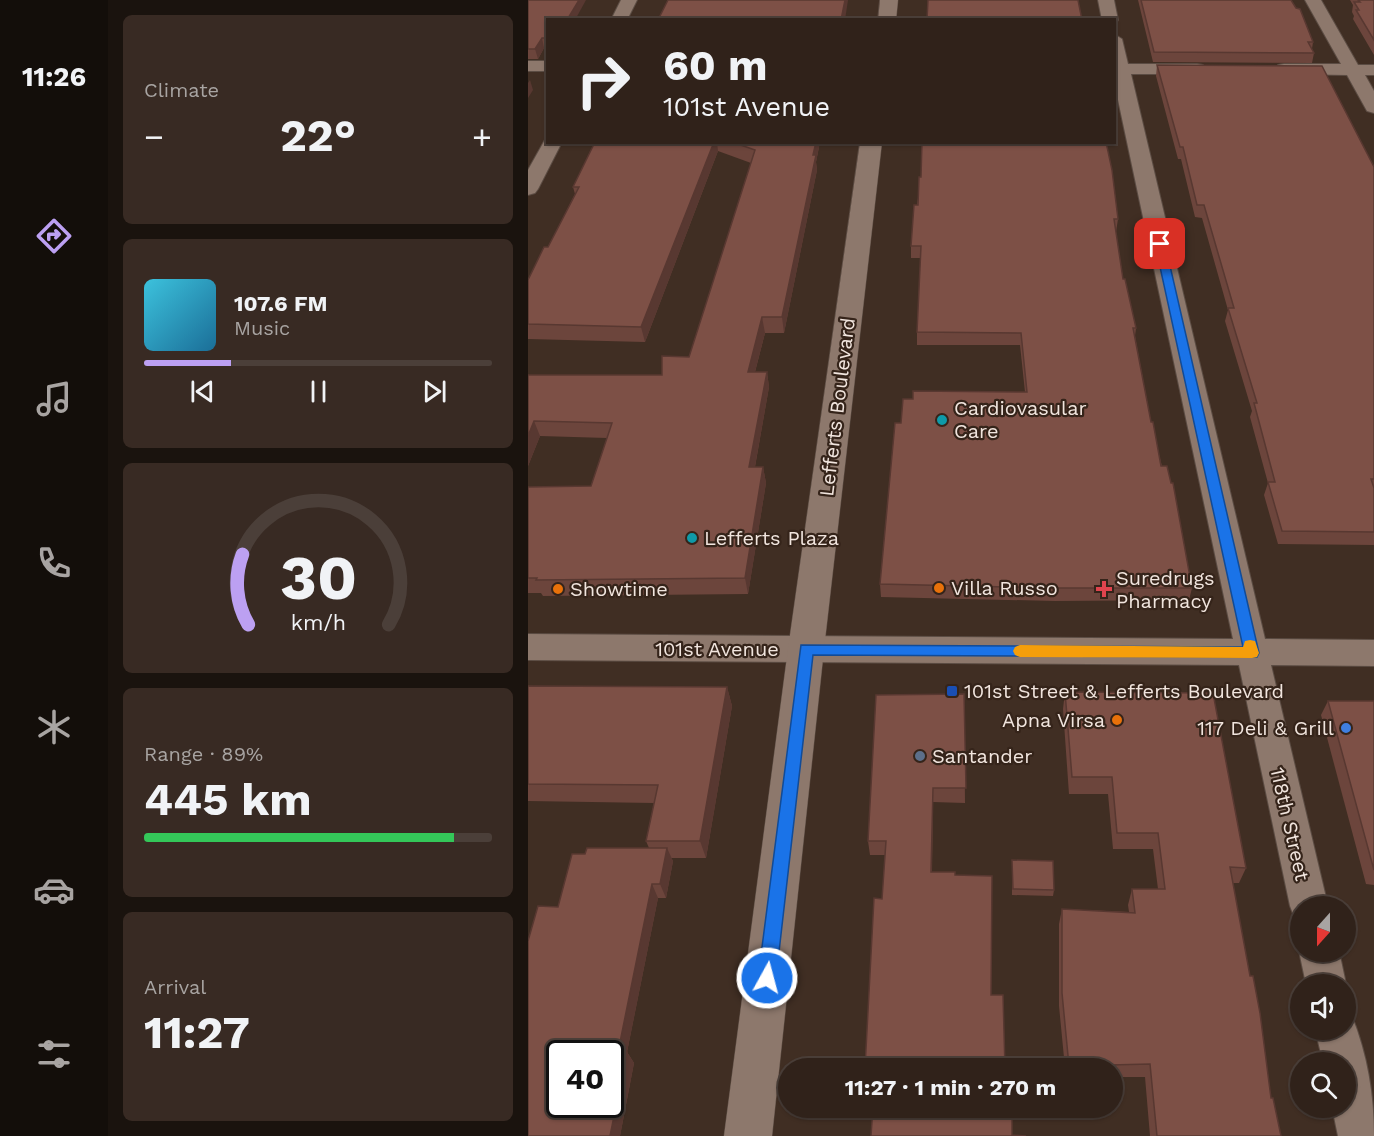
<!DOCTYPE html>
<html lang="en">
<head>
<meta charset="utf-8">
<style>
  :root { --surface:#30221a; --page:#382a23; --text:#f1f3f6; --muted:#a8a4a2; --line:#4b3f39; --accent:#bca0f2 }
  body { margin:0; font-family:"Work Sans",sans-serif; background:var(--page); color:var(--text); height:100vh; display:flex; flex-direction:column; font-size:22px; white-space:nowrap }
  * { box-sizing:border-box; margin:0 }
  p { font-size:20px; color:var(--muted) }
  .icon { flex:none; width:33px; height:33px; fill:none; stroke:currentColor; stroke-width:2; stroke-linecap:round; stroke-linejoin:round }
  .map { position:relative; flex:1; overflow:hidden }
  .drawer { display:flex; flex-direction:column; gap:15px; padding:15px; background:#1a130e; width:420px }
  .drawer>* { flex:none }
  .hud { position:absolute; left:18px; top:18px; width:570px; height:126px; border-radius:0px; box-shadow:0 2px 4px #0004,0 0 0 2px var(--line); background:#30221a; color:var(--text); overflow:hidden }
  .needle { width:39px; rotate:201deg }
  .fabs { position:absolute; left:762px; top:896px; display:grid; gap:12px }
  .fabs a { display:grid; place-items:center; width:66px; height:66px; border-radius:50%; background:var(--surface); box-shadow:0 2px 4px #0004,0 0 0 2px var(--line); font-size:30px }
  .speed { position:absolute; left:18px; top:1040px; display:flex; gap:12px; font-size:30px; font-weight:700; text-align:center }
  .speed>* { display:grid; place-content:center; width:78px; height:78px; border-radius:50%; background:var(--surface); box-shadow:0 2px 4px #0004,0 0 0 2px var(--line); line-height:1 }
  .speed .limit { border:3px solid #111; border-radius:9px; background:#fff; color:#111 }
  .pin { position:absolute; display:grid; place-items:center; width:51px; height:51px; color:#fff; margin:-26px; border-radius:12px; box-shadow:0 3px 9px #0006 }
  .me { position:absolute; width:66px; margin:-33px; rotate:7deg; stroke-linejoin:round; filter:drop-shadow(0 0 4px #0008) }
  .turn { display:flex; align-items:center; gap:21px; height:126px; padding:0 18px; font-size:27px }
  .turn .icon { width:78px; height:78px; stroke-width:2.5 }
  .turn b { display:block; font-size:42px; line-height:51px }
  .big { font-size:45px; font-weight:700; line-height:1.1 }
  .drawer .card { flex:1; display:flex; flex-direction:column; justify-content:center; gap:9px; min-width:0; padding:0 21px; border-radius:9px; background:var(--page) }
  .drawer .dial { align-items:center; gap:0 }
  .dial svg { height:156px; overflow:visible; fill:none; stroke:var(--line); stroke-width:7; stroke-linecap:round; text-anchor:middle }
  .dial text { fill:var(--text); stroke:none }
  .song { display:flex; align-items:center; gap:18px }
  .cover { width:72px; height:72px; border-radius:9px; background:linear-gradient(135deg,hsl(190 70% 55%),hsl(200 70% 35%)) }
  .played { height:6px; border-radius:3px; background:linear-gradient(90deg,var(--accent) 25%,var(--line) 25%) }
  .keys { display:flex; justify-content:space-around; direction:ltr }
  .heat { display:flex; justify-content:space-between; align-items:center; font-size:33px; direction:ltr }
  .charge { height:9px; border-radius:4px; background:linear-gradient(90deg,#34c759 89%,var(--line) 0) }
  .trip { position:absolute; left:250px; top:1058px; width:345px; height:60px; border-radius:30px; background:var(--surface); box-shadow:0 2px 4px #0004,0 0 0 2px var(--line); font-weight:700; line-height:60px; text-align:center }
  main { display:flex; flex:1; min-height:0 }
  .menu { display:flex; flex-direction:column; width:108px; justify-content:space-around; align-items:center; background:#130e0a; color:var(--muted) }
  .menu .icon { width:42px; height:42px }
  .menu .on { color:var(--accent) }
  .menu b { font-size:27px; color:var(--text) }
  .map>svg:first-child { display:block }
</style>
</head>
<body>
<main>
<nav class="menu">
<b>11:26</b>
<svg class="icon on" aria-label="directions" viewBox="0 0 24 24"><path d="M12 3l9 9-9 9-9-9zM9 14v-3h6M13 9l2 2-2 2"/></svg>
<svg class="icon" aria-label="music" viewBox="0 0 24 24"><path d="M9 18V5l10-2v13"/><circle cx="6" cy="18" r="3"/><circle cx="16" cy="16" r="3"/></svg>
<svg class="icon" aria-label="phone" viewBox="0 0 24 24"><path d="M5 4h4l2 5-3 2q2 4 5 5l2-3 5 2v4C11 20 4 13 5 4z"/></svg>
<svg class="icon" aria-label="climate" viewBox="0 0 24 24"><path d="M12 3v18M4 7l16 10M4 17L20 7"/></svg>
<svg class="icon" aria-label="car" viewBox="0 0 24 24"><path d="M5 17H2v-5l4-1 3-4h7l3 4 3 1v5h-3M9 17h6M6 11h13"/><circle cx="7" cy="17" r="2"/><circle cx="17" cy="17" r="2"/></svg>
<svg class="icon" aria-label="filters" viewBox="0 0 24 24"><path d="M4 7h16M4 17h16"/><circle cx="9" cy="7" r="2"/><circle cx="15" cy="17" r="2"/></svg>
</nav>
<section class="drawer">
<div class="card"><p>Climate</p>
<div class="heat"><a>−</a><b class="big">22°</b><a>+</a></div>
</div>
<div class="card">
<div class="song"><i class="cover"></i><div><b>107.6 FM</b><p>Music</p></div></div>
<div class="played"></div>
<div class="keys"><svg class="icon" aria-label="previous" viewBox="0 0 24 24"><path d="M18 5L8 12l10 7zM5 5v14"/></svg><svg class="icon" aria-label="pause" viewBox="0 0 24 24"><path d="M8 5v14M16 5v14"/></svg><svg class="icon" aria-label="next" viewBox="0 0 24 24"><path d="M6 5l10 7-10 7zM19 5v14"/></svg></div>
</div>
<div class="card dial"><svg viewBox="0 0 100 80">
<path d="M14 69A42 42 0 1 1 86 69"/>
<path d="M14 69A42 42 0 0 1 11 33" stroke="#bca0f2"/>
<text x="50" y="56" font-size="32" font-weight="700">30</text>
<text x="50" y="72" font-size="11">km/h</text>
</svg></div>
<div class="card"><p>Range · 89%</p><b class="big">445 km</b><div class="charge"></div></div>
<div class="card"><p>Arrival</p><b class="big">11:27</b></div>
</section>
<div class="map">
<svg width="846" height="1136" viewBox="0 0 846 1136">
  <rect width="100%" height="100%" fill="#402e23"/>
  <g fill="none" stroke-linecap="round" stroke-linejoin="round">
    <g stroke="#5b4c43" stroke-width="2">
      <g id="street">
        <polygon points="93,0 109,0 99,20 83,20"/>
        <polygon points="570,0 586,0 590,20 588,23 586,20 574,20"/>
        <polygon points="777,0 793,0 830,65 846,65 846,75 837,75 846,91 846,113 839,111 819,75 756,74 750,73 747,69 750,65 756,64 813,64"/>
        <polygon points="586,34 594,39 600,64 669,64 675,65 678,69 675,73 669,74 603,74 737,639 846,640 846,666 743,665 800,906 772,906 772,921 767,919 762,906 711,665 0,660 0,634 705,639 586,81"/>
        <rect x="0" y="61" width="20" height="10"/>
        <polygon points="18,138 20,142 34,142 10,189 7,193 0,195 0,170"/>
        <polygon points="772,948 772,951 811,951 818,984 818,986 778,984 771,951"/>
        <path d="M818 1012 823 1014C839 1053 846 1094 846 1136H810L804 1107H818V1062H795L787 1029H818Z"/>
      </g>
    </g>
    <g stroke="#5b4c43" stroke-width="1">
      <g id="secondary">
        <polygon points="352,0 370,0 368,20 350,20"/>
        <polygon points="332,142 354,142 296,649 244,1136 196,1136 260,649"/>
      </g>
    </g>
    <use href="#street" fill="#8d786c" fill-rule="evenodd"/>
    <use href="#secondary" fill="#8d786c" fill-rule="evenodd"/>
  </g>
  <g fill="#6c453c">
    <polygon points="0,0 20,20 20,48 16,48 10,59 0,59"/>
    <polygon points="610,0 763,0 785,42 784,49 786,53 784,63 625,62"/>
    <polygon points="822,0 846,0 846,55 825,19 826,16 824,12 825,5"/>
    <polygon points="629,65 846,167 846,545 750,544 736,495 740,483 722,417 724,411 697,321 700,310 674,218 667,217 653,159 650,159 628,76"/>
    <polygon points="65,142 292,142 288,162 289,170 256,333 237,333 227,372 239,372 241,387 227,467 235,467 238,483 220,594 15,596 13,593 0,593 0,487 63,486 79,438 12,436 0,466 0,375 134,375 161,357 223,163 190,151 117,342 0,339 0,280 20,247 47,194 45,187 66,146"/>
    <polygon points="393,177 590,219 588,232 595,279 608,328 607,336 623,422 664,588 661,600 527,601 353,597 352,584 373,423 385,399 497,392 492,345 389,345 389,332 393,258 383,258 383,246"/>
    <polygon points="0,686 199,687 204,706 178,858 143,858 145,861 138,898 130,898 99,1052 106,1063 92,1136 30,907 57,854 121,848 118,841 126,803 0,801"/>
    <polygon points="537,692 718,868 711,883 705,883 743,1098 753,1136 622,1136 617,1077 585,1077 585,1068 537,1068 531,1006 531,924 534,909 601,912 600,905 604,889 630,889 625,849 585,849 580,794 541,794 535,709"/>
    <polygon points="436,694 437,803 405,802 404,872 427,875 463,995 477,1068 354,899 357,855 342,855 340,841"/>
    <polygon points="800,701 846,701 846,885 838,884 793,715"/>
    <polygon points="484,860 526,890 525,896 484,895"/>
  </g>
  <g fill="#583831">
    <polygon points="51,0 58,0 47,20 39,20"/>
    <polygon points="317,0 320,0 317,20 313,20"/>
    <polygon points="14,38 16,48 10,59 7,49"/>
    <polygon points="2,80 5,90 0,98 0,83"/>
    <polygon points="186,142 189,142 190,151 117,342 113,327"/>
    <polygon points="288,142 292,142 288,162 289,170 256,333 254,317"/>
    <polygon points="234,317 237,333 223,387 220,372"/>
    <polygon points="239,372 241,387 224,483 221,467"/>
    <polygon points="6,421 12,436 0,466 0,436"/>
    <polygon points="235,467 238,483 220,594 217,578"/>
    <polygon points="199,687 204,706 178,858 172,841"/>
    <polygon points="139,848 145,861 138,898 132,884"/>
    <polygon points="124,884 130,898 99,1052 106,1063 92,1136 82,1136 90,1052"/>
  </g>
  <g fill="#7d5046" stroke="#583831" stroke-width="1.5" fill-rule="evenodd">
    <polygon points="0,0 51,0 39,20 20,20 20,38 14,38 7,49 0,49"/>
    <polygon points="140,0 317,0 313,20 130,20"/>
    <polygon points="400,0 550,0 554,20 399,20"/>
    <polygon points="613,0 763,0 768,8 772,9 785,42 780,42 786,53 626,52"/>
    <polygon points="830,0 846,0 846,40 828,10 831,10 826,2 832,2"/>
    <polygon points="629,65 794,66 846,167 846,479 843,479 846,488 846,532 754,531 740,482 747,482 726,403 729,403 700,308 706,308 676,205 669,205 655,147 652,147"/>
    <polygon points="67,142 186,142 113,327 0,324 0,280 16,247 20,247 51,187 45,187"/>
    <polygon points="204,142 288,142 285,155 288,155 254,317 234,317 220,372 239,372 221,467 235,467 217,578 8,580 9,578 0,578 0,487 63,486 84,423 6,421 0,436 0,375 134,375 134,356 161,357 227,150"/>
    <polygon points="394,142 578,142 584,170 590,219 586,219 595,279 597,279 608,328 605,328 623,422 625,422 633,466 639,466 643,483 645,483 664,588 528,588 352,584 367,423 373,423 375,399 385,399 385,391 499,392 493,333 389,332 393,246 383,246 386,205 390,205 391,177 393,177"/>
    <polygon points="0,686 199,687 172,841 118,841 130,785 0,784"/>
    <polygon points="537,692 685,693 718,868 702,867 722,976 725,976 732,1013 743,1098 745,1098 753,1136 629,1136 622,1064 541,1066 534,993 534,909 607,913 604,889 637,889 630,833 589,833 584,777 544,777"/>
    <polygon points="436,694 438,788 405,788 403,872 427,872 427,875 464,876 463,995 475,995 477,1068 337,1068 346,898 354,899 358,841 340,841 348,695"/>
    <polygon points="800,701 846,701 846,870"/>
    <path d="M59 848H139L132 884H124L90 1052H99L82 1136H0V941L10 906 30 907 44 854H57ZM32 1053H82V1104H32Z"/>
    <polygon points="484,860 525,861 526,890 485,889"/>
    <polygon points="345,1107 484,1107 484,1135 498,1136 343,1136"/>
  </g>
  <polygon fill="#1a73e8" stroke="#114b97" stroke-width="1.5" points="629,241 637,244 731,653 729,657 285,655 248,978 245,985 239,987 232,985 230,978 273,645 715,647 627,244"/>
  <polygon fill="#f59e0b" points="722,640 727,641 731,653 729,657 724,658 492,657 487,655 485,651 487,647 492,645 715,647 717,641"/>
  <g fill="#0f9aa8" stroke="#35241a" stroke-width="2">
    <circle cx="414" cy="420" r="6"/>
    <circle cx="164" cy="538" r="6"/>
  </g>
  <g fill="#e8710a" stroke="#35241a" stroke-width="2">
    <circle cx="411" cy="588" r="6"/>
    <circle cx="30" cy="589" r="6"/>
    <circle cx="589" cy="720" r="6"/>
  </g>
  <path fill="#e0444e" stroke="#35241a" stroke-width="2" d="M573 580h6v6h6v6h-6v6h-6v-6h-6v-6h6z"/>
  <rect fill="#1a4fb4" stroke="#35241a" stroke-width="2" x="418" y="685" width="12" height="12" rx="3"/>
  <circle fill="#3f7fe0" stroke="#35241a" stroke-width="2" cx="818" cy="728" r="6"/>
  <circle fill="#5c6f8a" stroke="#35241a" stroke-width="2" cx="392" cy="756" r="6"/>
  <g text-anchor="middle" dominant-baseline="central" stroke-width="4.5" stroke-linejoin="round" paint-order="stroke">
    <g font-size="20" fill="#f1e5de" stroke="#35241a">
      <text transform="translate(309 407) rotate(-83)">Lefferts Boulevard</text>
      <text x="189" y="649">101st Avenue</text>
      <text transform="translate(762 824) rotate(77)">118th Street</text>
    </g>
    <g font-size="20" fill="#f1e5de" stroke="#35241a" text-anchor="start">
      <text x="426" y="408">Cardiovasular<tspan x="426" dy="23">Care</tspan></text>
      <text x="176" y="538">Lefferts Plaza</text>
      <text x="588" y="578">Suredrugs<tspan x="588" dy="23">Pharmacy</tspan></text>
      <text x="423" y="588">Villa Russo</text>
      <text x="42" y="589">Showtime</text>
      <text x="436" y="691">101st Street &amp; Lefferts Boulevard</text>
      <text x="577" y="720" text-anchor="end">Apna Virsa</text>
      <text x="806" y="728" text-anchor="end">117 Deli &amp; Grill</text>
      <text x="404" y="756">Santander</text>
    </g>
  </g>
</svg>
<div class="fabs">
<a><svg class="needle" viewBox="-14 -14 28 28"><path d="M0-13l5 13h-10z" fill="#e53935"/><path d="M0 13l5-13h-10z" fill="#a8a4a2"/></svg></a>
<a><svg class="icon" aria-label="sound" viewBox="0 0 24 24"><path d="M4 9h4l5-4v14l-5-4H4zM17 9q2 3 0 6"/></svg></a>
<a><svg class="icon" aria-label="search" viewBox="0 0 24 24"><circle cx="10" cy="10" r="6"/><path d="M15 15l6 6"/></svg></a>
</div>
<div class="speed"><div class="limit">40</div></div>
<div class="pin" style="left:632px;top:244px;background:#d93025"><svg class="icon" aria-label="arrive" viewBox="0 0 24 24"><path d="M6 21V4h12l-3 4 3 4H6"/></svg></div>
<svg class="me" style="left:239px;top:978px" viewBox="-20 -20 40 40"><circle r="17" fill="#1a73e8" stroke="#fff" stroke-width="3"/><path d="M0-11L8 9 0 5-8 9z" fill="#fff"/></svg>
<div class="trip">11:27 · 1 min · 270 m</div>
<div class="hud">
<div class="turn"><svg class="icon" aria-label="right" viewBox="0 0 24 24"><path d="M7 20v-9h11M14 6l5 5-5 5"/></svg><div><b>60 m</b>101st Avenue</div></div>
</div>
</div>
</main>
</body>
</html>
